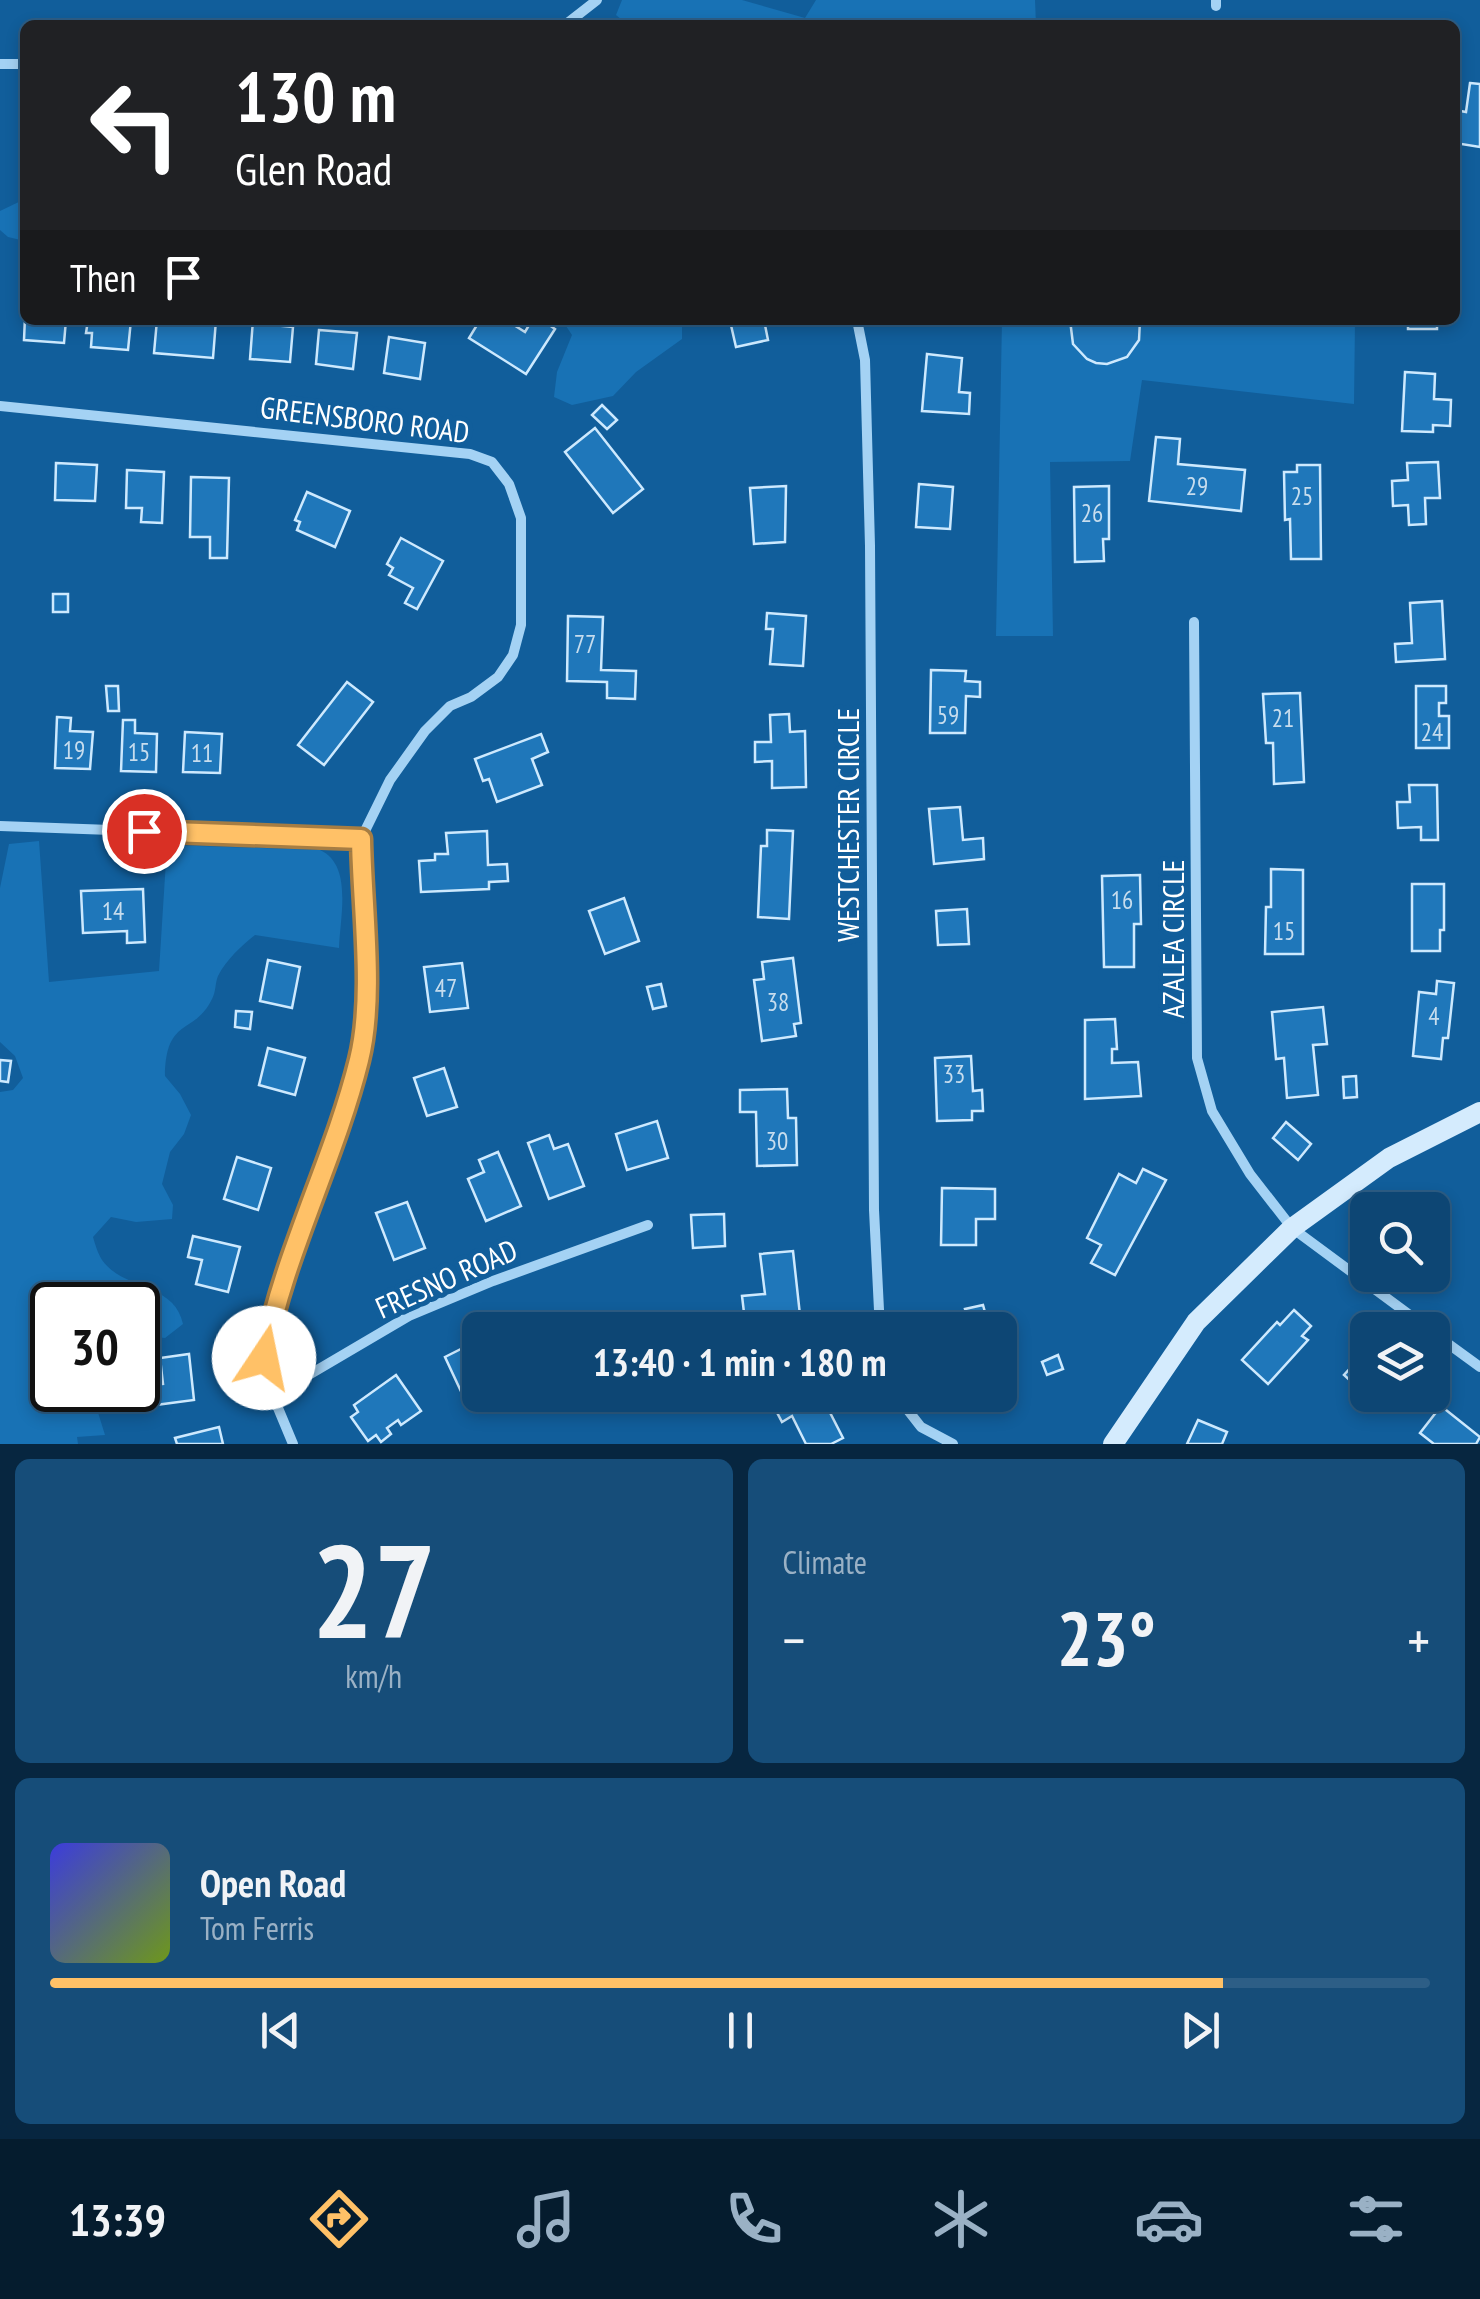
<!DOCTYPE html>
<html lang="en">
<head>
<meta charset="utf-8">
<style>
  :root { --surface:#0d4674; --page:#164d79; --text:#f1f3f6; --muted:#9ab1c5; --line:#2d5e86; --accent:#ffc167 }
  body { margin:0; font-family:"PT Sans Narrow",sans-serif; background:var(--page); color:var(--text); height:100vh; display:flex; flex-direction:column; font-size:38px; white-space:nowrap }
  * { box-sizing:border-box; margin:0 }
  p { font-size:32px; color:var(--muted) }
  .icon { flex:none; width:55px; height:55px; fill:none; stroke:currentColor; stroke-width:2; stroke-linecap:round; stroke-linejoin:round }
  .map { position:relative; height:1444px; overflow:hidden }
  .details { display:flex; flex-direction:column; gap:15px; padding:15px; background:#072640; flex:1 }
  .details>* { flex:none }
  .hud { position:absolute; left:20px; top:20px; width:1440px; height:305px; border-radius:15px; box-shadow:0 5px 15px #0003,0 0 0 2px var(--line); background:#202124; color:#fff; overflow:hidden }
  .controls { position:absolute; left:1350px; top:1192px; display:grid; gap:20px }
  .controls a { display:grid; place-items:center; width:100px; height:100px; border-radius:15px; background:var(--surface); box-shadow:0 5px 15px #0003,0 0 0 2px var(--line); font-size:50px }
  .speed { position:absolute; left:30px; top:1282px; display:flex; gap:20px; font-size:50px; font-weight:700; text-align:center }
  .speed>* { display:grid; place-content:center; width:130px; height:130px; border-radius:50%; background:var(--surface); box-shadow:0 5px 15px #0003,0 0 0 2px var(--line); line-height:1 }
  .speed .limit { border:5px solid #111; border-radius:15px; background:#fff; color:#111 }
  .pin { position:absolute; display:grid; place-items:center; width:85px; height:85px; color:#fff; margin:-42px; border:5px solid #fff; border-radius:50%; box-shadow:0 2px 10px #0007 }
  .me { position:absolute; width:110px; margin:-55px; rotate:11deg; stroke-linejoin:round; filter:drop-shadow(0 0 8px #0008) }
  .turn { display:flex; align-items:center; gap:35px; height:210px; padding:0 50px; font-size:45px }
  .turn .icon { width:130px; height:130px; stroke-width:2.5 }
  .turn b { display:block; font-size:70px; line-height:85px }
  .then { display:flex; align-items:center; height:95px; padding:0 50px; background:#0003; gap:20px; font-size:38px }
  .big { font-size:75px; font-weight:700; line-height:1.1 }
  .details .card { flex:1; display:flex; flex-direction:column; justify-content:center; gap:15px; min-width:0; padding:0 35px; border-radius:15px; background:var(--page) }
  .details .dial { align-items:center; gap:0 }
  .dial b { font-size:130px; line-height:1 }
  .song { display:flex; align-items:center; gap:30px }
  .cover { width:120px; height:120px; border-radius:15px; background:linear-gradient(135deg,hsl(240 70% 55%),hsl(80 70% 35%)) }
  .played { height:10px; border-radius:5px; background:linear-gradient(90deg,var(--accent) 85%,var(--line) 85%) }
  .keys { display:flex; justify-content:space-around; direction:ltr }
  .heat { display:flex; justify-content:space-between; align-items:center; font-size:55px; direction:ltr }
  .details .tiles { flex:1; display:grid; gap:15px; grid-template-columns:1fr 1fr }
  .card:last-child { grid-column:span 2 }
  .trip { position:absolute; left:462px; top:1312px; width:555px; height:100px; border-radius:15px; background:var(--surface); box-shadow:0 5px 15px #0003,0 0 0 2px var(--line); font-weight:700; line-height:100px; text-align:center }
  .dock { display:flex; height:160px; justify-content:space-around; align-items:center; background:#051c2e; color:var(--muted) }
  .dock .icon { width:70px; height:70px }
  .dock .current { color:var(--accent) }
  .dock b { font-size:45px; color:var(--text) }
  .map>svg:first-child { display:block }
</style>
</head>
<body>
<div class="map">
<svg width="1480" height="1444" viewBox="0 0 1480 1444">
  <rect width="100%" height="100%" fill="#115e9b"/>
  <g fill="#1872b5">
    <polygon points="622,0 742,0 805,18 816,0 1035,0 1036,25 628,25 616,15"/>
    <polygon points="25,199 25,241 8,237 0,230 0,211"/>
    <polygon points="562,320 682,320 682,339 636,372 613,396 572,405 554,397 557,372 572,335"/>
    <polygon points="1002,320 1355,320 1354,404 1142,380 1130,461 1050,462 1053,636 996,636"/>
    <path d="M39 841 49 982 159 971 167 845 320 850C353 865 340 917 339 948L255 935C242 945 226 960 218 976 215 983 216 992 212 999 194 1036 166 1016 165 1076L180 1094 191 1115 184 1134 170 1152 162 1184 173 1205 172 1219 136 1222 111 1217 93 1237C95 1244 98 1254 102 1260 124 1291 174 1282 183 1324L165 1338 138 1335V1305H52V1390H91L105 1435 77 1437 78 1444H0V1092L13 1090 23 1078 15 1056 0 1042V888L9 844Z"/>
  </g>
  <g fill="#1f77ba" stroke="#cde9fe" stroke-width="2.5">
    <polygon points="1470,83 1480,84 1480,147 1455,143 1455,110 1466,112"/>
    <polygon points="1455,177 1459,232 1455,232"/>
    <polygon points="25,317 25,320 66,320 64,343 24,340"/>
    <polygon points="88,320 131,320 128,350 91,347 92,333 86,333"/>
    <polygon points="157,320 216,320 213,358 154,353"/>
    <polygon points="253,320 273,320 272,325 293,327 290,362 250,359"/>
    <polygon points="480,320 506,320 525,332 532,320 542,320 555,329 526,374 469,338"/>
    <polygon points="712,320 764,320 768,340 736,347 730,321 713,324"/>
    <polygon points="1070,320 1140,320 1139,340 1127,357 1107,364 1096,363 1087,359 1073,344"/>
    <rect x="1408" y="320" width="29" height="9"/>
    <polygon points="319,330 357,333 353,369 316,364"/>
    <polygon points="389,337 425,343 420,379 384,373"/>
    <polygon points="927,354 962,358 959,392 970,393 969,414 922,411"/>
    <polygon points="1405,372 1435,374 1434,399 1451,400 1450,426 1433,425 1433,432 1402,431"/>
    <polygon points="602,405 617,420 607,429 592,415"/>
    <polygon points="595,428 643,489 613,513 565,452"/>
    <polygon points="1156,437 1180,439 1178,464 1245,470 1241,511 1149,501"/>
    <polygon points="1438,462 1440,498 1425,498 1426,524 1409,525 1408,505 1393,506 1392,481 1408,480 1407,463"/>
    <polygon points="56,463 97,465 95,501 55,500"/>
    <polygon points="1297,465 1320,465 1321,559 1291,559 1290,519 1285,520 1284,472 1297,472"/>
    <polygon points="127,470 164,472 162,523 141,522 142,508 126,508"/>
    <polygon points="191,477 229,478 227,558 210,558 210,537 190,537"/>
    <polygon points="919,484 953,487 950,529 916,527"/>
    <polygon points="786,486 785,542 754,544 750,488"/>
    <polygon points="1109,486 1109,539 1103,539 1104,561 1075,562 1074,487"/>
    <polygon points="307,492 350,511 335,547 297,530 300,522 295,520"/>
    <polygon points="401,538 443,561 417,609 405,603 413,588 389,575 393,568 387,564"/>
    <rect x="53" y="594" width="15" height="18"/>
    <polygon points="1442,601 1445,659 1396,662 1395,644 1412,643 1410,603"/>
    <polygon points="767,613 806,616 803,666 770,664 773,629 766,629"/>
    <polygon points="568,616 603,617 601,670 636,671 635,699 607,698 607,682 567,681"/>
    <polygon points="931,670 966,671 965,681 980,682 980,697 966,696 965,733 930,733"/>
    <polygon points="347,682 373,702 324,765 298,745"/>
    <polygon points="106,686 118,686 119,711 108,711"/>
    <polygon points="1416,686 1446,686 1446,703 1439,703 1439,716 1449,716 1449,748 1416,748"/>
    <polygon points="1300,693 1304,782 1274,784 1273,743 1266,743 1263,694"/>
    <polygon points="789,714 790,732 805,731 806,787 772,788 772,761 755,762 755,742 771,742 770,715"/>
    <polygon points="57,717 71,718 70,731 93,732 90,769 55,768"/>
    <polygon points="123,720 135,720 135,733 157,734 156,772 121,771"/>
    <polygon points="185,732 222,734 220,773 183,772"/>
    <polygon points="541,734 548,752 532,759 542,785 497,802 489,779 483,781 475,759"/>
    <polygon points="1409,785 1437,785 1438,840 1421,840 1421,827 1398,828 1397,802 1410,802"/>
    <polygon points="960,807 963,840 983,838 984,859 934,864 929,809"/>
    <polygon points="767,830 793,831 789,919 758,917 761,846 767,846"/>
    <polygon points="487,831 488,865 507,864 508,881 489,882 489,889 421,892 419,861 435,860 435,854 448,854 446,833"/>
    <polygon points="1271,869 1303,870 1303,954 1265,954 1266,907 1271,907"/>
    <polygon points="1140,875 1141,924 1134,924 1134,967 1104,967 1102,876"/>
    <polygon points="1412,884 1444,884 1444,930 1440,930 1440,951 1412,951"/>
    <polygon points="143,889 145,942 127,943 127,931 83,933 81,891"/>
    <polygon points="624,898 639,941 605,954 589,911"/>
    <polygon points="967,909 969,944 938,945 936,911"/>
    <polygon points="793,958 801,1023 794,1024 796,1036 762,1041 754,980 764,979 762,962"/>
    <polygon points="268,960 300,967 292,1008 260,1001"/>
    <polygon points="462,963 468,1008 430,1012 424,967"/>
    <polygon points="1437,981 1454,983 1448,1038 1443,1038 1441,1059 1413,1056 1419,992 1436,994"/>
    <polygon points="661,984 666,1006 653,1009 647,987"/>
    <polygon points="1323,1007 1327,1044 1313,1045 1318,1095 1287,1098 1284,1058 1276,1059 1272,1012"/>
    <polygon points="236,1011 252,1012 250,1029 235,1027"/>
    <polygon points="1115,1019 1117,1049 1112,1049 1112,1063 1138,1062 1141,1096 1085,1099 1085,1020"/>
    <polygon points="268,1048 305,1058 295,1095 259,1085"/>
    <polygon points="971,1056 973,1091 982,1090 983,1111 972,1111 972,1120 937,1121 935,1058"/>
    <polygon points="0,1060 11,1061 8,1082 0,1081"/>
    <polygon points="444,1068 457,1107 427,1116 414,1078"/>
    <polygon points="1356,1076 1357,1097 1344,1098 1343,1077"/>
    <polygon points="787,1089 788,1118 796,1118 797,1165 757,1166 756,1112 740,1112 740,1090"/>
    <polygon points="657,1121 668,1158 627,1170 616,1134"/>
    <polygon points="1286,1122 1311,1144 1298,1160 1273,1138"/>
    <polygon points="549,1135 554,1149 568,1144 584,1186 549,1199 528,1143"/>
    <polygon points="498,1152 521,1206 486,1221 468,1179 484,1172 479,1160"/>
    <polygon points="237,1157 271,1168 258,1210 224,1199"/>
    <polygon points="1143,1169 1166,1180 1115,1275 1091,1263 1101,1245 1087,1238 1119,1174 1136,1183"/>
    <polygon points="942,1188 995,1189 995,1219 976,1219 976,1245 941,1245"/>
    <polygon points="407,1202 425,1248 394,1260 376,1213"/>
    <polygon points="1436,1205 1450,1233 1432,1242 1432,1210 1426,1210"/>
    <polygon points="724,1214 725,1246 693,1248 691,1215"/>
    <polygon points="193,1236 240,1247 228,1292 196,1284 202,1260 188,1257"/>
    <polygon points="793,1251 800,1315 745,1321 742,1296 765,1294 760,1254"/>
    <polygon points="983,1305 990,1330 957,1330 970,1325 965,1309"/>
    <polygon points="1294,1310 1311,1326 1302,1336 1308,1340 1268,1384 1242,1360 1277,1322 1280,1325"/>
    <polygon points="471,1344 480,1364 480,1394 465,1400 445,1357"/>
    <polygon points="1366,1351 1368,1395 1392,1395 1380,1408 1344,1375"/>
    <polygon points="189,1354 194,1400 148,1406 145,1386 163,1384 160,1358"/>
    <polygon points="1058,1355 1063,1369 1047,1375 1042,1362"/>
    <polygon points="396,1375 421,1411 401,1425 398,1420 387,1428 391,1434 381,1442 376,1435 368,1441 351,1417 358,1412 354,1405"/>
    <polygon points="788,1395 821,1395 843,1438 831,1444 806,1444 792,1416 782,1422 772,1403"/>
    <polygon points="1441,1406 1480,1437 1476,1444 1434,1444 1420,1433"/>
    <polygon points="1198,1420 1227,1432 1222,1444 1187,1444"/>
    <polygon points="219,1427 223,1444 177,1444 175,1438"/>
  </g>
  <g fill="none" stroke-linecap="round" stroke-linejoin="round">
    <g stroke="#a4d2f4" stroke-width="10">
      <polyline points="1216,0 1216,6"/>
      <polyline points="565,25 597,0"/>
      <polyline points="0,64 25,64"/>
      <polyline points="857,320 865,360 870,546 874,1210 880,1330"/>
      <polyline points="0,406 470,454 492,462 509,484 521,518 521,625 513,655 498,677 471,697 450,706 425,731 390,780 361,839 366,1005 359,1058 273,1309 264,1358 273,1396 293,1444"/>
      <polyline points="1194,622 1197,1058 1212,1111 1250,1174 1292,1228 1430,1330"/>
      <polyline points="0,826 361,839"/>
      <polyline points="1432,1332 1480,1367"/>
      <polyline points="896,1395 921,1427 953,1444"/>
      <polyline points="273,1396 409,1316 493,1281 648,1225"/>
    </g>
    <polyline stroke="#d4ebfd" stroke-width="20" points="1113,1444 1196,1322 1292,1228 1389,1158 1480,1112"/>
  </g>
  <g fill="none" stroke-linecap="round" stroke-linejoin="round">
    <g stroke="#a67d43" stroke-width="25">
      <path id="route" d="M144 831 361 839C362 906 375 996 359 1060 334 1161 283 1255 264 1358"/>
    </g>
    <use href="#route" stroke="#ffc167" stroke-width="18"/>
  </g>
  <g text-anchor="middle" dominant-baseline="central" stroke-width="10" stroke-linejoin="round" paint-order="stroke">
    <g font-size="25" fill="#c7ddee">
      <text x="1197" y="486">29</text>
      <text x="1302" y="496">25</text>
      <text x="1092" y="513">26</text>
      <text x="585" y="644">77</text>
      <text x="948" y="715">59</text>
      <text x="1283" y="718">21</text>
      <text x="1432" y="732">24</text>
      <text x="74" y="750">19</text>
      <text x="139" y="752">15</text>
      <text x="202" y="753">11</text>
      <text x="1122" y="900">16</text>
      <text x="113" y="911">14</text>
      <text x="1284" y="931">15</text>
      <text x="446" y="988">47</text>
      <text x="778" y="1002">38</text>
      <text x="1434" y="1016">4</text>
      <text x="954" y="1074">33</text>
      <text x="777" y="1141">30</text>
    </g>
    <g font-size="30" fill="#fff" stroke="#115e9b">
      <text transform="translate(365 419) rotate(7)">GREENSBORO ROAD</text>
      <text transform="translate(847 825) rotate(-90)">WESTCHESTER CIRCLE</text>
      <text transform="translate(1172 939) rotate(-90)">AZALEA CIRCLE</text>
      <text transform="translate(446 1278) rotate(-24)">FRESNO ROAD</text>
    </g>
  </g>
</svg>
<div class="controls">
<a><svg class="icon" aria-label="search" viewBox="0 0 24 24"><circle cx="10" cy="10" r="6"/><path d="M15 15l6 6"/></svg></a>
<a><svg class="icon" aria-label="layers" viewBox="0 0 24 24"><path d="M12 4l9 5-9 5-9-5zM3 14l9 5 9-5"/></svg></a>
</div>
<div class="speed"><div class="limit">30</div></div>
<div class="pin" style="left:144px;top:831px;background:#d93025"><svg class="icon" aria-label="arrive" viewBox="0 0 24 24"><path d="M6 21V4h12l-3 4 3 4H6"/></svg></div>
<svg class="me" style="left:264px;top:1358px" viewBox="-20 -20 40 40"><circle r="19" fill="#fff"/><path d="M0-13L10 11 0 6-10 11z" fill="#ffc167"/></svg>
<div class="trip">13:40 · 1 min · 180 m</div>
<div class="hud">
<div class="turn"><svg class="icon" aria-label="left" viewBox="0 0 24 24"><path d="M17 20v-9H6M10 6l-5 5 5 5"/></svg><div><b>130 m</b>Glen Road</div></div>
<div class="then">Then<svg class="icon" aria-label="arrive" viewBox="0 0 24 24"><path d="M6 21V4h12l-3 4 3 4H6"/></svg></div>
</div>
</div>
<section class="details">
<div class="tiles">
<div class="card dial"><b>27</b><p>km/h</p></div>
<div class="card"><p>Climate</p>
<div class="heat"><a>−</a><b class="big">23°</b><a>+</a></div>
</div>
<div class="card">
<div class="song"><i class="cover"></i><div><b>Open Road</b><p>Tom Ferris</p></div></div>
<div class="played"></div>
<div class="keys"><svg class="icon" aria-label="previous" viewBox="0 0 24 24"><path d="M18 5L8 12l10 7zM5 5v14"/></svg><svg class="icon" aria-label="pause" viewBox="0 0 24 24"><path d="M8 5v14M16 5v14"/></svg><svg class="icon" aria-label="next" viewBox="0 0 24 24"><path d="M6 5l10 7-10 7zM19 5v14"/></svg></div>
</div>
</div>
</section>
<nav class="dock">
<b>13:39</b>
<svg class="icon current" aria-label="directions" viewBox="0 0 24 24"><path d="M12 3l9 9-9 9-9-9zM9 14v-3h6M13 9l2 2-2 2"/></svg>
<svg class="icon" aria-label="music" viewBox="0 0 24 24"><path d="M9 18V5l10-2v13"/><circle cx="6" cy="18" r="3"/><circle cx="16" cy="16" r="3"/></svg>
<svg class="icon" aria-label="phone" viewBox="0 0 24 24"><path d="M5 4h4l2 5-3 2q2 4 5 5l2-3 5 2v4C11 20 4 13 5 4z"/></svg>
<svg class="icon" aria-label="climate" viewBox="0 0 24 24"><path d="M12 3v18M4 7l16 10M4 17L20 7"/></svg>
<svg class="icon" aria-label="car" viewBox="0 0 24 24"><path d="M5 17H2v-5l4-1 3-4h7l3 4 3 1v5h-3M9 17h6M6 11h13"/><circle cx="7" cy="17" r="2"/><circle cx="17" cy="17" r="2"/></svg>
<svg class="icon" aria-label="filters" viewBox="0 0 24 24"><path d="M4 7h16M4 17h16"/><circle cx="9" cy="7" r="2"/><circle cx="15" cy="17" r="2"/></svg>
</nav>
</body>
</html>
